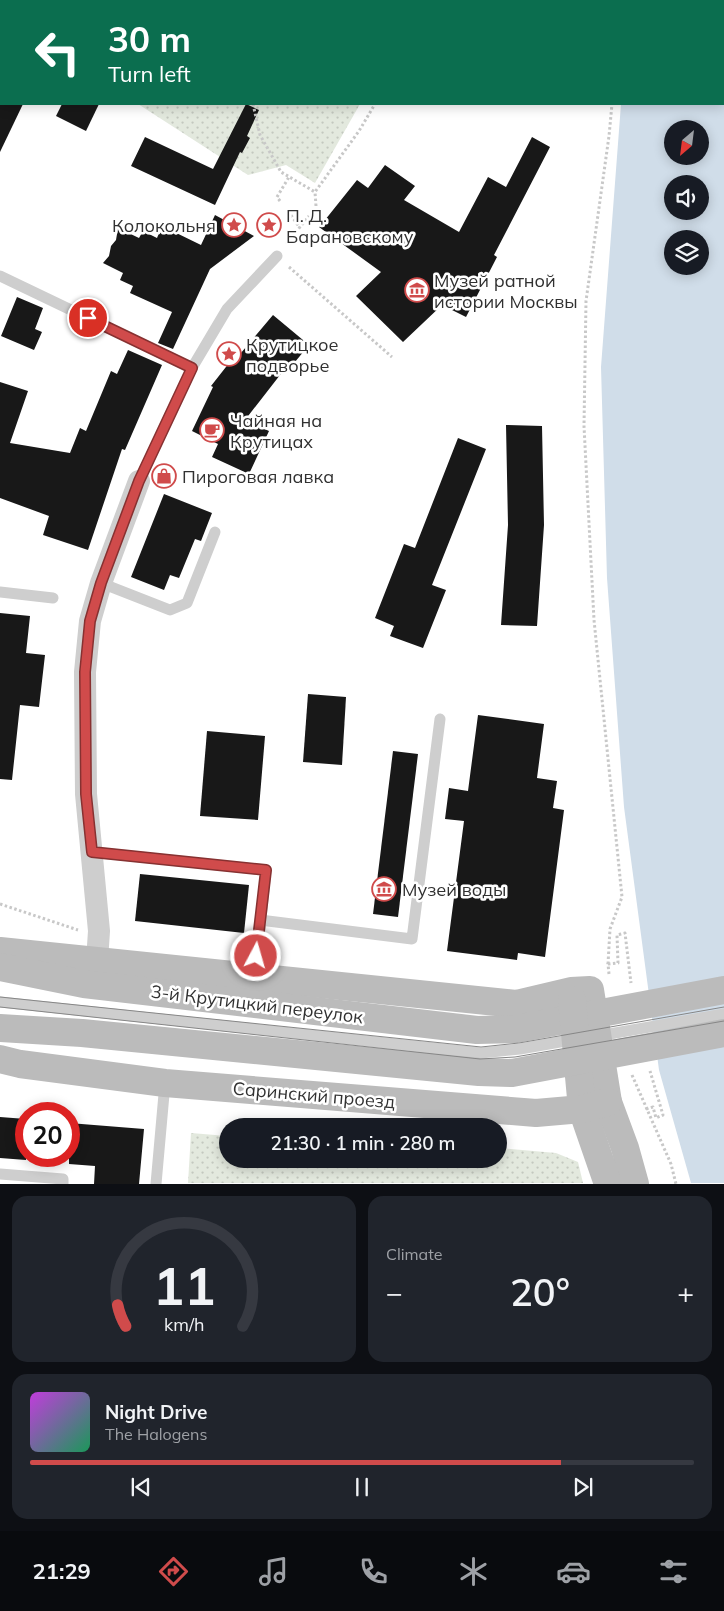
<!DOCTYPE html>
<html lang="en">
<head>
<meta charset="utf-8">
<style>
  :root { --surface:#171b24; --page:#20242c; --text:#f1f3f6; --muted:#9ea1a6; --line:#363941; --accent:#d04b4b }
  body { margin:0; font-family:Mulish,sans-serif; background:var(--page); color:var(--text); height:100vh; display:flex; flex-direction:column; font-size:19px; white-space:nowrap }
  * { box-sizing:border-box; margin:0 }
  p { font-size:16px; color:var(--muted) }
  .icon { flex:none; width:28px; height:28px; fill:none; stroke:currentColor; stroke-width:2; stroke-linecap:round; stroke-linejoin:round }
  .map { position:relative; height:1184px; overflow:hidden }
  .sheet { display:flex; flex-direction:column; gap:12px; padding:12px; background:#0d0f14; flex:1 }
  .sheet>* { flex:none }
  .banner { position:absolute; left:0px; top:0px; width:725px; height:105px; box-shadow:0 2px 12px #0003; background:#0b6e4f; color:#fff; overflow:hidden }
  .needle { width:32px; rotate:208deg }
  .buttons { position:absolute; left:664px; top:120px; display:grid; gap:10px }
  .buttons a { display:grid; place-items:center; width:45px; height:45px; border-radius:50%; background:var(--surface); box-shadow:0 2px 12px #0003; font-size:25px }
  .speed { position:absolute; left:15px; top:1102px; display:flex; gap:10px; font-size:25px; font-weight:700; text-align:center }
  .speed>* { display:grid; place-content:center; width:65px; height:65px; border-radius:50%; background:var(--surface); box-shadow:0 2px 12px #0003; line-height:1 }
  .speed .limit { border:8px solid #d22; background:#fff; color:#111 }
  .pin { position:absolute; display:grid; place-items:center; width:42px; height:42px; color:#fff; margin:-21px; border:2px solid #fff; border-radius:50%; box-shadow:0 1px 5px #0007 }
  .me { position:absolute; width:55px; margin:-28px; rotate:6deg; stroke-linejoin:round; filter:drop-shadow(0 0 4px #0008) }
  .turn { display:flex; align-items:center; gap:18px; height:105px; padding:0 25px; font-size:22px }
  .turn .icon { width:65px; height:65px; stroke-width:2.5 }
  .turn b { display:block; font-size:35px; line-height:42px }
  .big { font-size:38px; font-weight:600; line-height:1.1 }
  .sheet .tile { flex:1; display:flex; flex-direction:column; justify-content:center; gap:8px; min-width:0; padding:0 18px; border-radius:15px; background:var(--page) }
  .sheet .dial { align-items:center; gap:0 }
  .dial svg { height:130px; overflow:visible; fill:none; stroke:var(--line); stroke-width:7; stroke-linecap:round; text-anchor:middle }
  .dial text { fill:var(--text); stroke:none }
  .song { display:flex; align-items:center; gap:15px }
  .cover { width:60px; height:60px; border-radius:8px; background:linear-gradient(135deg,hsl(290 70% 55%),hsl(150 70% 35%)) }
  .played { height:5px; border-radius:2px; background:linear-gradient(90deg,var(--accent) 80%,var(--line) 80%) }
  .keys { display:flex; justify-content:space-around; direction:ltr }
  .heat { display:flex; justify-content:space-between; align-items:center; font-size:28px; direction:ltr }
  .sheet .tiles { flex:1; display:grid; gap:12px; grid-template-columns:1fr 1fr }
  .tile:last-child { grid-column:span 2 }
  .trip { position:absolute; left:219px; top:1118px; width:288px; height:50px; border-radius:25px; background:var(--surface); box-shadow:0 2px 12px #0003; font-weight:600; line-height:50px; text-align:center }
  .dock { display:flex; height:80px; justify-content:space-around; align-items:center; background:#090b0e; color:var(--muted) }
  .dock .icon { width:35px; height:35px }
  .dock .selected { color:var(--accent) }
  .dock b { font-size:22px; color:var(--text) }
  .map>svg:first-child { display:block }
</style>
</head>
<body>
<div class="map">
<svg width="724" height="1184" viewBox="0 0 724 1184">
  <defs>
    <pattern id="grass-dots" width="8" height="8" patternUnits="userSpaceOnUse" patternTransform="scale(1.25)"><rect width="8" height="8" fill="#e3e9de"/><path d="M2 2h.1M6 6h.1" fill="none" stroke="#c3c8bf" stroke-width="1.8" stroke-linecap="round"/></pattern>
  </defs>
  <rect width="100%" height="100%" fill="#fff"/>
  <g fill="url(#grass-dots)">
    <polygon points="138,104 360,104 315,183 286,165 248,175"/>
    <polygon points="191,1133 227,1136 228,1159 498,1159 498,1148 556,1153 578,1162 583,1183 188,1183"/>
  </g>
  <path fill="#d0dde9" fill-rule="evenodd" d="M630 0H724V1183H691L659 1070 624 807 607 578 601 367 621 104H724V1H630ZM672 129H700V156H672ZM672 184H700V211H672ZM672 239H700V266H672Z"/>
  <g fill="#181818">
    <polygon points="0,104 23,104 0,152"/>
    <polygon points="62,104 99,104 86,131 56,116"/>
    <polygon points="246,104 259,110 247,136 250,138 242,153 240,152 215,205 131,166 145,137 213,169"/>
    <polygon points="532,137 550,147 494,255 497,257 466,317 442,305 403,342 356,296 381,272 319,227 321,225 357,180 368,188 385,165 415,186 404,200 459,232 488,177 506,187"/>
    <polygon points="215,215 254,236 210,269 173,349 158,343 172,312 130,293 133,286 120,280 123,273 103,263 109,256 111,246 116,240 118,228 139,238 143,231 157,238 162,226 201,245"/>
    <polygon points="17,297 43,308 35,329 42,332 34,350 1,336"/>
    <polygon points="273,315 309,345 290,368 287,366 245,420 269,431 249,474 212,457 218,444 192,431 213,387 211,386 233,358 235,360"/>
    <polygon points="128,350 162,365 125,450 122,449 88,550 43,535 49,516 0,498 0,382 28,391 10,443 70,453 80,428 86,431 111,371 117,374"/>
    <polygon points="506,425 542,426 544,525 537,626 501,625 508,525"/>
    <polygon points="458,438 486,449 432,585 446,590 423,648 390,636 394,626 375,618 404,544 415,548"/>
    <polygon points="164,494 212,513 201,541 195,539 179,578 170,575 164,590 131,577"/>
    <polygon points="0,613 30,616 26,653 45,655 39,707 20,705 12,780 0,779"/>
    <polygon points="308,694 346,697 342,765 303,762"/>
    <polygon points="478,715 544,724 537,778 557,781 553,808 564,810 545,957 518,953 517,960 447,951 464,821 445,819 449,788 468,791"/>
    <polygon points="207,731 265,736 258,820 200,816"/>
    <polygon points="393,751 418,754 398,917 373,914"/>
    <polygon points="140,874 249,885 244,933 135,921"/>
    <polygon points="0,1117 26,1119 26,1160 0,1158"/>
    <polygon points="69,1123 144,1129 139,1184 94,1184 95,1166 69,1164"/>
  </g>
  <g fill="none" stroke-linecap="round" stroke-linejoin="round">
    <g stroke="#c8c8c8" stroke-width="3" stroke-dasharray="2.5 2.5" stroke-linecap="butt">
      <polyline points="258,1 258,0"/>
      <polyline points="619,1 619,0"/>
      <polyline points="253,104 260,135 281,172 315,192"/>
      <polyline points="280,201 277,197 289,177"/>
      <polyline points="316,206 315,192 359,131 375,104"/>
      <polyline points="288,211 300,228"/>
      <polyline points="286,244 309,216"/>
      <polyline points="289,267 392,357"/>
      <polyline points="0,904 78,930"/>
      <polyline points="608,964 610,929 622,897 594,620 584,426 586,301 609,136 612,104"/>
      <polyline points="609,974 608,964 618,963 617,935 625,933 631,983"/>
      <polyline points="632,1075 671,1164 676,1184"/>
      <polyline points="646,1109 653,1107 656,1118 663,1115 650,1071"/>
    </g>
    <g stroke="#cecece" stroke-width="11">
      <polyline points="286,0 288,1"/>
      <polyline points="0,276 192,368"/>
      <polyline points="139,481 192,368 227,309 277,256"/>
      <polyline points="101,583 170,610 187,603 215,532"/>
      <polyline points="0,592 53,598"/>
      <polyline points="92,852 266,870 255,976"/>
      <polyline points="260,920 412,939 440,719"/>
      <polyline points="0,1002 481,1053 520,1049 577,1039"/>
      <polyline points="598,1036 724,1014"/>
      <polyline points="0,1174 63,1179 63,1184"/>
      <polyline points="156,1184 165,1083"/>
    </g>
    <polyline stroke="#cecece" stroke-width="22" points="97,961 99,931 86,794 85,672 90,621 101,583 139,481"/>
    <g stroke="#bbb" stroke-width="28">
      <polyline points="0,951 516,1004 571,991 590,990 608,1102 625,1148 635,1184"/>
      <polyline points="0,967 84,984 477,1030 516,1029 724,990"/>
      <polyline points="572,1000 582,1109 608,1184"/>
      <polyline points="0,1028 82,1033 479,1072 512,1073 724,1033"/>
      <polyline points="0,1059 20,1064 165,1083 536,1113 582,1109 608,1102"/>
    </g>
    <g stroke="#868686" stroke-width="1">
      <polyline points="0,997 481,1047 519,1043 724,1007"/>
      <polyline points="0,1007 480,1059 515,1057 724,1021"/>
    </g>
  </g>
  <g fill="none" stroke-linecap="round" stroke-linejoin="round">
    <g stroke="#873131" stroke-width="12">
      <polyline id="route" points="88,318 192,368 139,481 101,583 90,621 85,672 86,794 92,852 266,870 256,956"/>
    </g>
    <use href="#route" stroke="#d04b4b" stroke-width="9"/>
  </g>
  <defs>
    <g id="sight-ring" transform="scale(1.25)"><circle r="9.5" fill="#fff" stroke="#d04b4b" stroke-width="1.5"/><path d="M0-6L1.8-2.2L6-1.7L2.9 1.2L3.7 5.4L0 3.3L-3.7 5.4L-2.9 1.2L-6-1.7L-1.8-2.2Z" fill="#d04b4b"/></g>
    <g id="museum-ring" transform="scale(1.25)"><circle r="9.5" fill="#fff" stroke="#d04b4b" stroke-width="1.5"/><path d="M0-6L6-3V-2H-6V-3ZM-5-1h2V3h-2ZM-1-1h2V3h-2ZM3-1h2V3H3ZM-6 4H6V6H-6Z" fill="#d04b4b"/></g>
    <g id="cafe-ring" transform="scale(1.25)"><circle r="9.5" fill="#fff" stroke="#d04b4b" stroke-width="1.5"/><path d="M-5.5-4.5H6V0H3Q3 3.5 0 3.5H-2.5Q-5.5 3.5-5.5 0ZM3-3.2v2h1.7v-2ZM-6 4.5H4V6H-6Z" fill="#d04b4b"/></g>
    <g id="shop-ring" transform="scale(1.25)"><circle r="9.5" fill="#fff" stroke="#d04b4b" stroke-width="1.5"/><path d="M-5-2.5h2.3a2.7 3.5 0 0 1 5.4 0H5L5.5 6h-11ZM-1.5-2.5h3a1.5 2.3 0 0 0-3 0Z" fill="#d04b4b"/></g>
  </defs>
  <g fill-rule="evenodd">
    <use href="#sight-ring" x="234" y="225"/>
    <use href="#sight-ring" x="269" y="225"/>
    <use href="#museum-ring" x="417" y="290"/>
    <use href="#sight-ring" x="229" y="354"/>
    <use href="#cafe-ring" x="212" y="430"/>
    <use href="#shop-ring" x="164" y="476"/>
    <use href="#museum-ring" x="384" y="889"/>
  </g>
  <g text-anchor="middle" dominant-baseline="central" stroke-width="5" stroke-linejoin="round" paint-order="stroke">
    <g font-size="18" fill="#313131" stroke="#fff" text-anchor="start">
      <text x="286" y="215">П. Д.<tspan x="286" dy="21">Барановскому</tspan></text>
      <text x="216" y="225" text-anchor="end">Колокольня</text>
      <text x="434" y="280">Музей ратной<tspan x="434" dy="21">истории Москвы</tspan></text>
      <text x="246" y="344">Крутицкое<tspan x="246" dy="21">подворье</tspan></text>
      <text x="230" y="420">Чайная на<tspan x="230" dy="21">Крутицах</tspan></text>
      <text x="182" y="476">Пироговая лавка</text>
      <text x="402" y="889">Музей воды</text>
    </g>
    <g font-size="18" fill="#313131" stroke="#fff">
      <text transform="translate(257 1004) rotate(7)">3-й Крутицкий переулок</text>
      <text transform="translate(314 1095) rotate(5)">Саринский проезд</text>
    </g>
  </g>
</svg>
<div class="buttons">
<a><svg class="needle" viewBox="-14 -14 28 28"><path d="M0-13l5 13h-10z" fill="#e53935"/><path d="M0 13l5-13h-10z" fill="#9ea1a6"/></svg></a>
<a><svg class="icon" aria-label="sound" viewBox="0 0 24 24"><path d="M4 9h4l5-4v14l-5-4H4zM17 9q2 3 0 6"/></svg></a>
<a><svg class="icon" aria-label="layers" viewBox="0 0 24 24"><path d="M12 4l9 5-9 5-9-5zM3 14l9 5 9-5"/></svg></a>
</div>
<div class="speed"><div class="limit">20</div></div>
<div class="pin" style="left:88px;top:318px;background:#d93025"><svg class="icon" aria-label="arrive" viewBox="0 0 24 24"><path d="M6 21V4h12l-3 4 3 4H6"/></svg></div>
<svg class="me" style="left:256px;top:956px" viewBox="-20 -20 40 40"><circle r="17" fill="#d04b4b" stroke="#fff" stroke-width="3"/><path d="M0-11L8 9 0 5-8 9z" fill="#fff"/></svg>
<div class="trip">21:30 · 1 min · 280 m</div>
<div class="banner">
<div class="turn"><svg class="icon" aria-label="left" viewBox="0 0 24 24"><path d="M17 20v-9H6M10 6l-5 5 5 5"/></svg><div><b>30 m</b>Turn left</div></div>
</div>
</div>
<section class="sheet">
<div class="tiles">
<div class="tile dial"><svg viewBox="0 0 100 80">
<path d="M14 69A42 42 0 1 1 86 69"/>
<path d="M14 69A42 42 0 0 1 9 56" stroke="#d04b4b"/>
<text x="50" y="56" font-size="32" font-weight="700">11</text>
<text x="50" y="72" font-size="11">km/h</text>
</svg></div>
<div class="tile"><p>Climate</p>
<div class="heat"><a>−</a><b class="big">20°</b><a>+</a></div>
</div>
<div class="tile">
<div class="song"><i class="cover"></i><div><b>Night Drive</b><p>The Halogens</p></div></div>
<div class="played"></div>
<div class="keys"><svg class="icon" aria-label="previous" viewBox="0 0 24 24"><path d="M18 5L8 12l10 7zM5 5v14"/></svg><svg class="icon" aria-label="pause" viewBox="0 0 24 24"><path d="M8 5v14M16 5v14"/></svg><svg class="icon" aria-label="next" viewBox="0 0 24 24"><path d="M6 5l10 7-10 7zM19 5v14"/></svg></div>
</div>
</div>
</section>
<nav class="dock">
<b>21:29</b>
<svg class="icon selected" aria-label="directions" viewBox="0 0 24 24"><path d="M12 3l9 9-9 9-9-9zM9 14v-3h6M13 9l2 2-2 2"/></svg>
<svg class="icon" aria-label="music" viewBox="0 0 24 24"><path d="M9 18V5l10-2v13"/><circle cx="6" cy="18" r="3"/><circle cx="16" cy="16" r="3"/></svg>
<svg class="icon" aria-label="phone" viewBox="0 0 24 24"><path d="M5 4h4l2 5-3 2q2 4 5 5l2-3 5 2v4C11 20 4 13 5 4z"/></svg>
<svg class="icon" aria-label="climate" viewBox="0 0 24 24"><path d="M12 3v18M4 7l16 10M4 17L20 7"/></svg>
<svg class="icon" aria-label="car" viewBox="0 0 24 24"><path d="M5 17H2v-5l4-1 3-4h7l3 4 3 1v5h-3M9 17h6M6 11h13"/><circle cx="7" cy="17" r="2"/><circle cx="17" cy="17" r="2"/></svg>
<svg class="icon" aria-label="filters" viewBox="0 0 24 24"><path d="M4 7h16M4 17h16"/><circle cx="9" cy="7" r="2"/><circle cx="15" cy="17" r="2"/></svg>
</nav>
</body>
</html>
